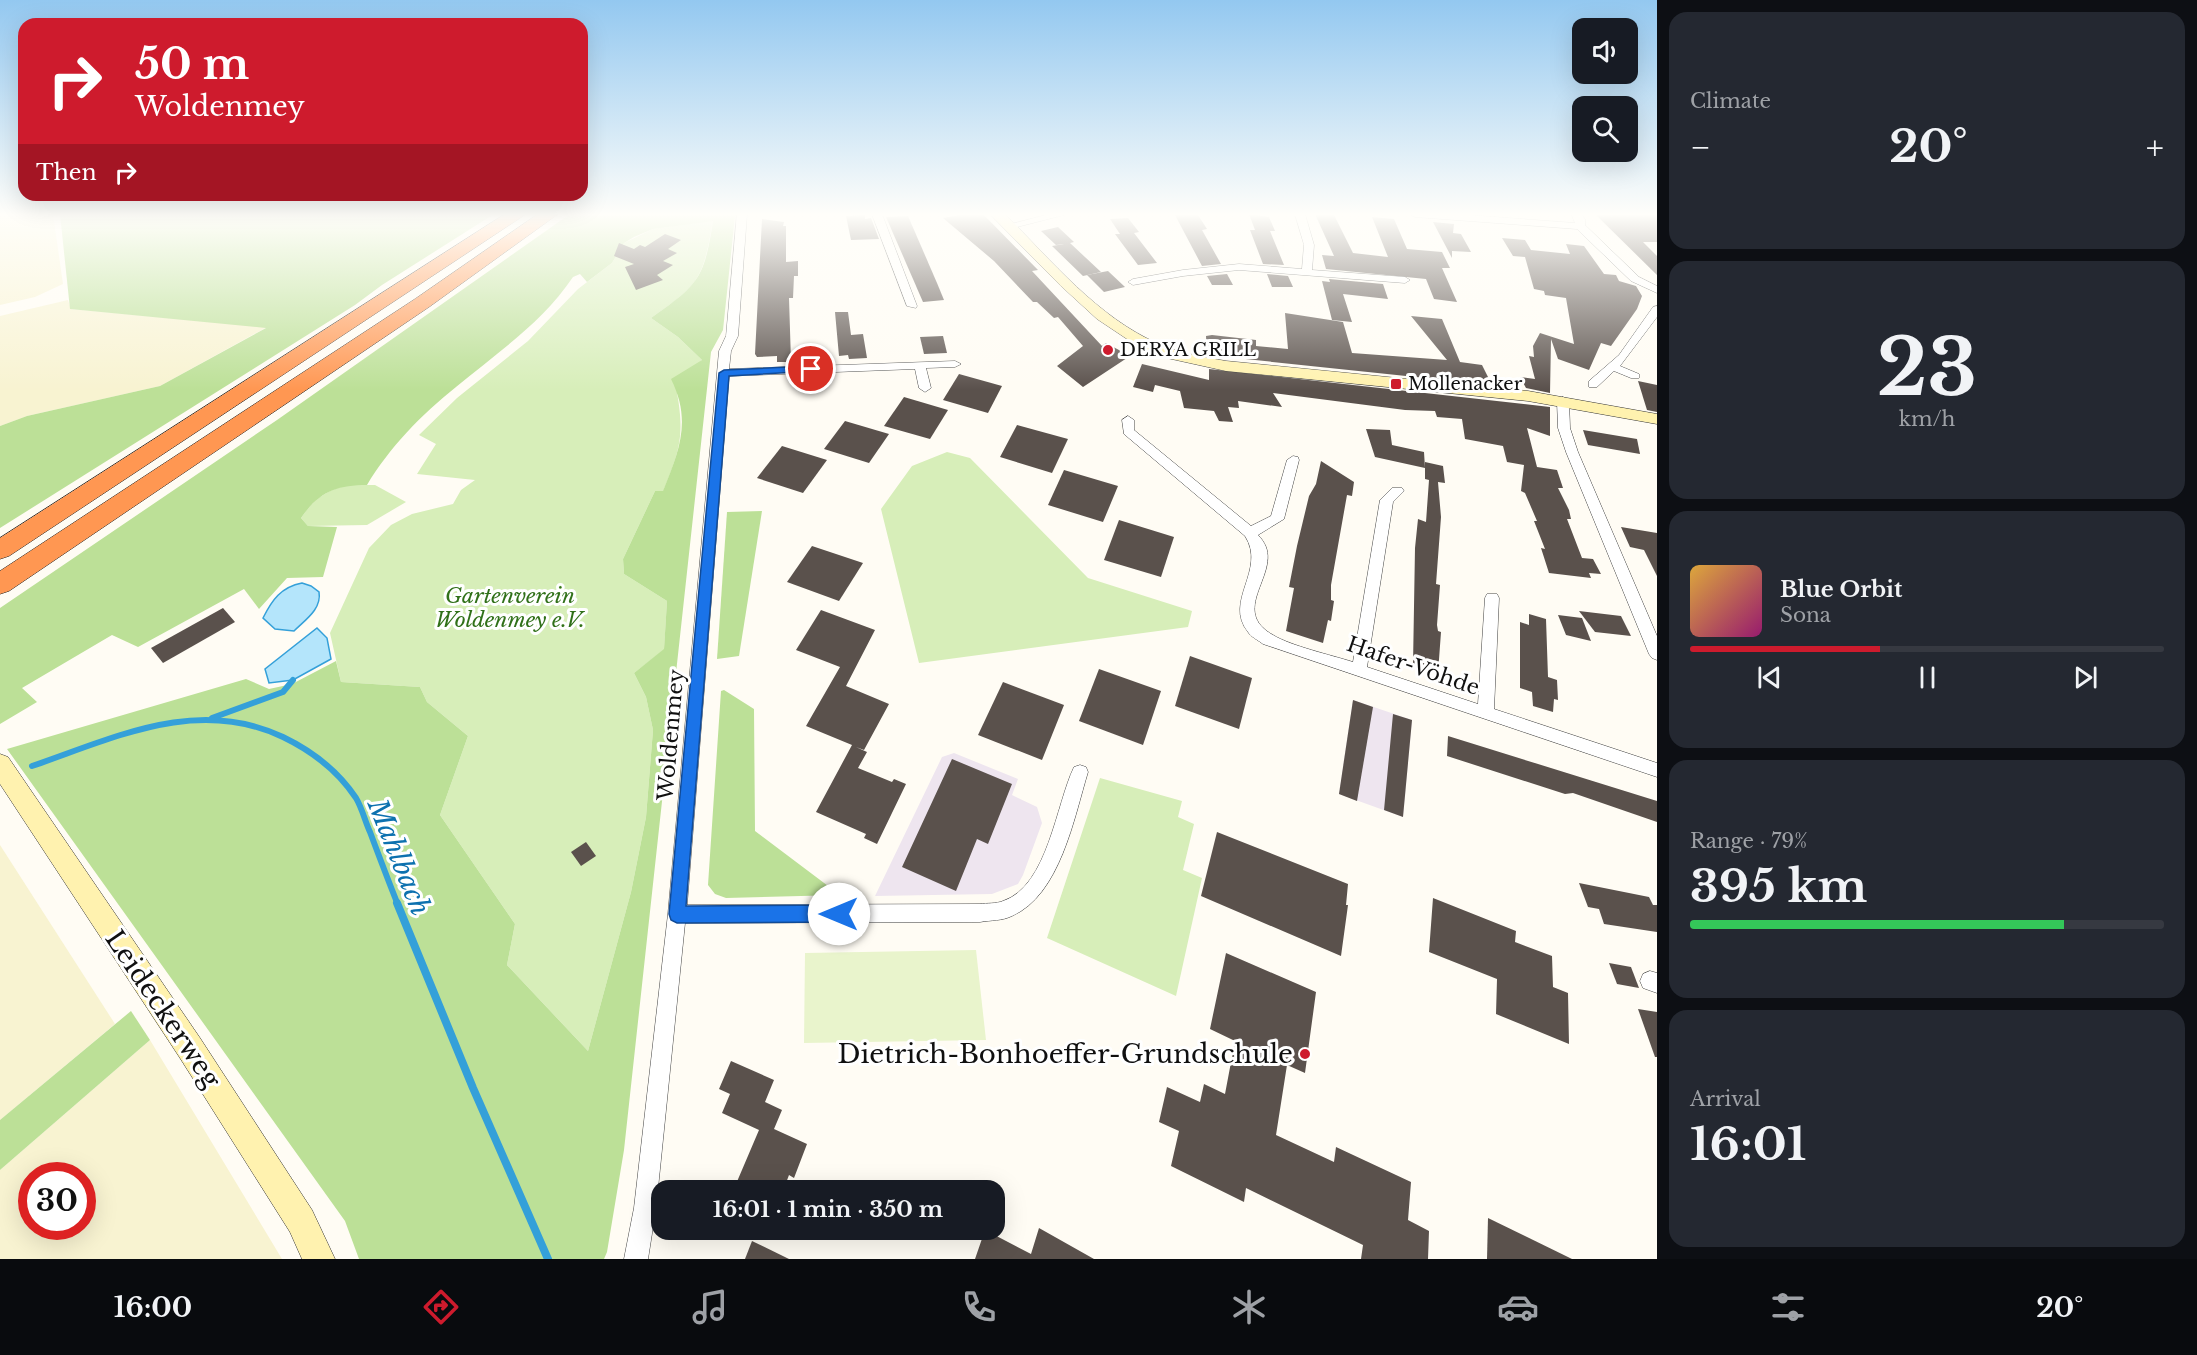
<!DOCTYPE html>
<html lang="en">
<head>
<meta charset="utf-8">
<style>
  :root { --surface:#171b24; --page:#242831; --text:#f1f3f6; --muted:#9ea1a6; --line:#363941; --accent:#ce1b2d }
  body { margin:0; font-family:"Libre Baskerville",serif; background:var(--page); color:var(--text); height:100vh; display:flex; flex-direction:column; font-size:22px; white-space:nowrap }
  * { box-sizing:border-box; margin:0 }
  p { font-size:20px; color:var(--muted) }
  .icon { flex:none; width:33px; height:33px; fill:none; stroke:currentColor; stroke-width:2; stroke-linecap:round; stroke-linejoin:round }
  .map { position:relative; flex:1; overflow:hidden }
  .panel { display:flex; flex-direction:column; gap:12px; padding:12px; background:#0d0f14; width:540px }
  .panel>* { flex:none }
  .hud { position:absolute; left:18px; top:18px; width:570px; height:183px; border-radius:18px; box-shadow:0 6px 24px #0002; background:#ce1b2d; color:#fff; overflow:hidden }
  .buttons { position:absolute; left:1572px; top:18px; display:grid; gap:12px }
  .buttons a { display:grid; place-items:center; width:66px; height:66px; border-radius:12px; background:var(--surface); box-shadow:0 6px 24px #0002; font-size:30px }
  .speed { position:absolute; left:18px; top:1162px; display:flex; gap:12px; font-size:30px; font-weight:700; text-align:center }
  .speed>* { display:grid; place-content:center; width:78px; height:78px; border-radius:50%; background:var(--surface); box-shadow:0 6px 24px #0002; line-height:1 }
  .speed .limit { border:9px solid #d22; background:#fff; color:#111 }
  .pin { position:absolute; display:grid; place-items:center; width:51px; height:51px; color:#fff; margin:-26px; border:3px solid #fff; border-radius:50%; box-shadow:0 2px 6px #0007 }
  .me { position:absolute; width:66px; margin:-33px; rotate:270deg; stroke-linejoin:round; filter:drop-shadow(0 0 4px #0008) }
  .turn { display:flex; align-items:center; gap:21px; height:126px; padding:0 18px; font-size:27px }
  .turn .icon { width:78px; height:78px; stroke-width:2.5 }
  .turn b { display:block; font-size:42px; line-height:51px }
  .then { display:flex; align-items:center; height:57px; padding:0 18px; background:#0003; gap:12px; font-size:22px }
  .big { font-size:45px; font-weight:800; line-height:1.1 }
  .panel .widget { flex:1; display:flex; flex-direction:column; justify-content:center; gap:9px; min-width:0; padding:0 21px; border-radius:18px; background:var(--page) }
  .panel .dial { align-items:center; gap:0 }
  .dial b { font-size:78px; line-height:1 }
  .song { display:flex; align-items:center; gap:18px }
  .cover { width:72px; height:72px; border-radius:9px; background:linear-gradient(135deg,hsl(40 70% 55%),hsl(320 70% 35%)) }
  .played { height:6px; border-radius:3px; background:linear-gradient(90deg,var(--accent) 40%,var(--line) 40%) }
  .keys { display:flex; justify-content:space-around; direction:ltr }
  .heat { display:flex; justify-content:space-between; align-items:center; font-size:33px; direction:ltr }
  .charge { height:9px; border-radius:4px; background:linear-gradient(90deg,#34c759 79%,var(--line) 0) }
  .trip { position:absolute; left:651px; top:1180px; width:354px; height:60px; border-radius:18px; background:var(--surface); box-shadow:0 6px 24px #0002; font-weight:800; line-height:60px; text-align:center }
  .tabs { display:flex; height:96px; justify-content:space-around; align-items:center; background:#090b0e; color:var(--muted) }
  .tabs .icon { width:42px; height:42px }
  .tabs .on { color:var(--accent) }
  .tabs b { font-size:27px; color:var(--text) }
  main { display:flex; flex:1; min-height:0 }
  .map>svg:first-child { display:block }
</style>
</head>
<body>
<main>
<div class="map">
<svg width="1657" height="1259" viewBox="0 0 1657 1259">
  <rect width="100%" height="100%" fill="#fffcf4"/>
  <g fill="#eee5ef">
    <polygon points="1353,700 1412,720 1403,817 1339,794"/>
    <polygon points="954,753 1018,779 1012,795 1037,807 1042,823 1023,875 1018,884 992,894 875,896 942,757"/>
  </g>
  <g fill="#f8f3d1" fill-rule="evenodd">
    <polygon points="0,214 53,214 63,284 35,297 0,305"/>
    <polygon points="68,300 71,309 267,327 160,386 27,416 0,426 0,316"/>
    <polygon points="0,845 115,1024 0,1120"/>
    <path d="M150 1040 282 1259H0V1170ZM32 1176H82V1227H32Z"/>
  </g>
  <g fill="#d7eeb9">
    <path d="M713 220C703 279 700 284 651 318L678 337 702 360 677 393C685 437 679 451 663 492L655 491 623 559 624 574 667 601 664 650 634 673 646 697 653 730 646 817 631 892 588 1051 507 965 515 924 440 815 468 736 427 702 420 687 341 682 330 633 369 548 391 525 412 514 453 504 461 490 475 480 417 474 436 444 419 435 457 398 528 341 578 289 612 263 624 243 653 229Z"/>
    <polygon points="947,452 970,458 1088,578 1192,611 1188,627 919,663 881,509 912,466"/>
    <path d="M347 485H375L406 502 367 525 308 526 301 518C314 499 325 491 347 485Z"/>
    <polygon points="1100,778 1182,801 1178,817 1194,824 1183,870 1202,878 1176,996 1047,938"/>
  </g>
  <g fill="#bce097">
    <polygon points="60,214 494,214 382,285 355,305 0,528 0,426 27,416 160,386 266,328 70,309"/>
    <path d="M570 214H742L735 216 723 330 711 352 624 1150 607 1252 604 1259H359L345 1221 7 749 246 679 269 689 292 684 336 661 341 682 420 687 427 702 468 736 440 815 515 924 507 965 588 1051 631 892 646 817 653 730 646 697 634 673 664 649 667 601 624 574 623 559 655 491H663C679 451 692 421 671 379L702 360 678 337 651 318C699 284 704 279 713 221L653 229 634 237 624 243 612 263 587 282 580 274 573 277C542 323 498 352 456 387 422 414 389 448 367 485 336 485 319 492 301 518L308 526 337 527 323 577 287 578 259 609 244 589 138 647 112 635 22 688 37 702 0 724V608L277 420Z"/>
    <polygon points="762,511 739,656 717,659 727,512"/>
    <polygon points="724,690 754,709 755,831 840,895 726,898 715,894 708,885 721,691"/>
    <polygon points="131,1011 150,1040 0,1170 0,1120"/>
  </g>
  <polygon fill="#e9f4cc" points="976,950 986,1040 804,1043 805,953"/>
  <g fill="#b4e5fb" stroke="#34a0d9" stroke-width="1.5">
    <path d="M302 583 311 586 319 592C322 609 305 620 294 631L275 629 263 618C272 600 281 587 302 583Z"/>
    <polygon points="317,628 327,638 331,659 293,680 269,683 265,669"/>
  </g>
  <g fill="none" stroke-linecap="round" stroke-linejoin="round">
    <g stroke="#34a0d9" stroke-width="6">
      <polyline points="212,718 283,692 293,680"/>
      <path d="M32 766C114 738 197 696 283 737 312 751 338 771 356 798 362 808 365 821 370 832 379 856 388 880 398 905"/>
    </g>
    <polyline stroke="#34a0d9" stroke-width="8" points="397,903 473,1088 548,1259"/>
  </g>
  <g fill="#5a514c">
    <polygon points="964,214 983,214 1038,270 1032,271 1102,346 1106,343 1130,356 1083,387 1057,366 1083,346 1058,317 1054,318 1037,302 1033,302 994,261 943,218"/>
    <polygon points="1249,214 1269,217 1275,231 1270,231 1284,265 1263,264 1250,230 1255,230"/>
    <polygon points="1315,214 1334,215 1353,253 1388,257 1372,217 1394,219 1407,249 1442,252 1450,268 1442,268 1457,302 1434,299 1426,279 1326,269 1322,255 1334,256"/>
    <polygon points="1595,214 1657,214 1657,242 1643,242 1657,256 1657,275"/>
    <polygon points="865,215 865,219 871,218 879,239 851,240 846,216"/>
    <polygon points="1175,215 1198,215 1207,229 1202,230 1221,264 1202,266"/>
    <polygon points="908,216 937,283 944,300 923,302 886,217"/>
    <polygon points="1128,218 1139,232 1134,233 1157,263 1138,265 1115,234 1120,234 1110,219"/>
    <polygon points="762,219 784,222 783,226 786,226 786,262 798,261 798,276 794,276 793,298 789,298 791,362 777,362 777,356 757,357 755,354"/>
    <polygon points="1433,222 1454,224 1453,233 1461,234 1471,252 1452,251 1452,258"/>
    <polygon points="1058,227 1074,242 1070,243 1101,272 1083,276 1052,246 1064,244 1056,245 1041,231"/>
    <polygon points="665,234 681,240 668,249 677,253 663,261 673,265 657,275 663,280 636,290 625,267 634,264 614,256 619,243 634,249 640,245 645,247"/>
    <polygon points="1502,238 1525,240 1531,250 1570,254 1566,244 1584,246 1604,274 1616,275 1619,281 1636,286 1642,296 1637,309 1611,346 1601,343 1589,370 1558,359 1551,339 1550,393 1526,388 1520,377 1535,379 1529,356 1534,357 1533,346 1540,333 1574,344 1566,298 1545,295 1544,291 1534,289 1525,257 1513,256"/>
    <polygon points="1108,271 1125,287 1104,292 1087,275"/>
    <polygon points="1227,274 1233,285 1212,285 1207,276"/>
    <polygon points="1267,274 1288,276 1293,287 1272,287"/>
    <polygon points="1329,279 1383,284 1388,299 1343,294 1352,322 1332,320 1322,281 1330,282"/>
    <polygon points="835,312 848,312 851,335 863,334 867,358 849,359 848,355 839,356"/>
    <polygon points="1285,313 1343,322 1352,353 1447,360 1411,316 1442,319 1460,362 1482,365 1492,385 1207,355 1206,336 1212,335 1256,340 1256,346 1288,349"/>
    <polygon points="943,336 947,353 924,354 920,337"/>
    <polygon points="1142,364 1209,380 1209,369 1550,407 1550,436 1527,428 1537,467 1557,470 1563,488 1558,488 1569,510 1571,519 1567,519 1582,558 1593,559 1601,574 1589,573 1591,578 1549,573 1541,548 1545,549 1534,521 1537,521 1525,493 1521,491 1524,465 1507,462 1503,446 1465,439 1462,419 1437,417 1435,411 1405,410 1273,393 1282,407 1238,401 1239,408 1228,407 1233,422 1219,421 1214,411 1184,408 1180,391 1155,385 1153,392 1133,387"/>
    <polygon points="959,374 1002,386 988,413 943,400"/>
    <polygon points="1638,381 1657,385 1657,412 1647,410"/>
    <polygon points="904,397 948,410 930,439 884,426"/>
    <polygon points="845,421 889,434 869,463 824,449"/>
    <polygon points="1017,425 1068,439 1052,473 1000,457"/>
    <polygon points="1366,429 1390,430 1392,445 1424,452 1425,468 1375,457"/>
    <polygon points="1583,430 1637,439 1640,454 1588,445"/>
    <polygon points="782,446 827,460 803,493 757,478"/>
    <polygon points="1321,461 1354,482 1352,496 1347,495 1331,585 1331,600 1334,601 1331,621 1328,620 1323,643 1286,631 1294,588 1289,587 1297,546 1309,496 1316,484"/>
    <polygon points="1425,462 1443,466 1445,483 1438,482 1441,517 1436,584 1440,585 1437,625 1438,631 1441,632 1438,673 1413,665 1415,548 1418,519 1426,522 1429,480 1425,479"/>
    <polygon points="1064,470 1118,486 1103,522 1048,505"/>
    <polygon points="1119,520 1174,537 1161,577 1104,560"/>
    <polygon points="1621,527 1657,533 1657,576 1644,550 1630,547"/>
    <polygon points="812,546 863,563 839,601 787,582"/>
    <polygon points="223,608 235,622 163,663 151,648"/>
    <polygon points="821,610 875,630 846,686 889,704 864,750 856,747 867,752 858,768 892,782 894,779 906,784 877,844 864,838 866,834 816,812 852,745 806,726 840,667 796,650"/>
    <polygon points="1579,611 1621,616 1631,636 1595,632"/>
    <polygon points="1529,614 1546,619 1548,677 1557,680 1558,700 1554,699 1553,712 1533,706 1532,692 1520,688 1520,622 1529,625"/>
    <polygon points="1558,615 1582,618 1591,641 1566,635"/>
    <polygon points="1190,656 1252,678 1239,729 1175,706"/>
    <polygon points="1099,669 1161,691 1143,745 1079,721"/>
    <polygon points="1003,682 1064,705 1042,760 978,735"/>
    <polygon points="1353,700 1373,707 1357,801 1339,794"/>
    <polygon points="1393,714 1412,720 1403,817 1384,810"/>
    <polygon points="1448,736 1657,801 1657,822 1573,793 1565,794 1447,756"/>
    <polygon points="952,759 1012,784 988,844 977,839 956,891 902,867"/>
    <polygon points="1217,832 1348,884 1346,905 1348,905 1341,956 1201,896"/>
    <polygon points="586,842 596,856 581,866 571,852"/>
    <polygon points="1579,883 1649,897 1653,905 1657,905 1657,932 1604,924 1599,909 1588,907"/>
    <polygon points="1433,898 1516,931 1515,942 1552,956 1553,987 1568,993 1569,1044 1496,1014 1497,979 1429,952"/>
    <polygon points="1226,953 1316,992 1305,1073 1287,1065 1276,1135 1334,1162 1336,1147 1411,1182 1408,1220 1429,1231 1428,1259 1361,1259 1363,1245 1246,1188 1244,1202 1171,1166 1179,1131 1159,1122 1167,1087 1200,1102 1204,1084 1225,1094 1235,1041 1210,1029"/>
    <polygon points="1609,963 1631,967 1639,988 1617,984"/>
    <polygon points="1638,1009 1657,1012 1657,1057 1655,1057"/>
    <polygon points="731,1061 774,1080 765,1102 782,1110 774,1129 807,1144 794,1178 789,1175 783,1191 733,1191 759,1130 722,1113 730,1094 719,1089"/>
    <polygon points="1488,1218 1572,1259 1487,1259"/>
    <polygon points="1039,1228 1094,1259 975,1259 985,1230 1031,1254"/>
    <polygon points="752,1241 789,1259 745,1259"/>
  </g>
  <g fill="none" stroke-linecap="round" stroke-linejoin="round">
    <g stroke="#434343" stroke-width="1">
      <g id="street">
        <path d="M737 214H747L738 336 731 351 729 369 955 361 961 364 955 367 926 368 931 388 925 392 919 388 915 369 729 376 687 905 980 904C987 903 996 904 1003 901 1048 886 1056 804 1074 767L1080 765 1086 767 1088 772C1074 818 1060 895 1012 916 1002 921 991 920 980 922L685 923 656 1208 648 1259H624L634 1208 668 914 719 351 726 336Z"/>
        <polygon points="872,214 882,214 917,306 916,308 907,306"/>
        <polygon points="1050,214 1068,214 1009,229 1004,226"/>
        <polygon points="1295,214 1305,214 1314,245 1312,270 1405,277 1410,280 1405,283 1239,270 1183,276 1133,285 1128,282 1133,279 1183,270 1239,264 1302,269 1304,245"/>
        <polygon points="1410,214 1455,214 1575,223 1571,214 1581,214 1585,219 1585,225 1639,277 1657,286 1657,293 1631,281 1577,229 1415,217"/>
        <polygon points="1657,306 1657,317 1620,366 1639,374 1639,378 1631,378 1614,371 1597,387 1589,387 1589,381 1619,355 1653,307"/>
        <polygon points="1563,397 1569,401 1570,428 1578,452 1657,636 1657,660 1652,658 1649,654 1566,452 1558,428 1557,401"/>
        <path d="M1128 416 1134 420V430L1251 526 1271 516 1287 460 1293 456 1298 457 1299 460 1284 519 1258 535C1261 538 1264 542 1266 547 1277 577 1230 611 1273 635 1291 646 1331 655 1353 662L1380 500 1392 488H1402L1404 491 1393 502 1367 667 1478 704 1485 598 1487 594H1497L1499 598 1494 709 1657 763V777L1263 644C1258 640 1251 637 1248 632 1223 601 1267 570 1245 536L1124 434 1122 420Z"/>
        <polygon points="1650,971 1657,973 1657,993 1643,988 1640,981 1643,974"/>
      </g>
    </g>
    <g stroke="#323232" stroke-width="1">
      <g id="secondary">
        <path d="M990 214H1005C1051 260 1098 318 1159 344 1180 353 1203 357 1226 361L1528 391 1657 414V424L1528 401 1226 371 1167 358 1136 345 1097 319 1061 286Z"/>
        <polygon points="0,754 8,757 200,1038 312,1210 335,1259 302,1259 290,1232 180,1058 0,784"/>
      </g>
    </g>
    <g stroke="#212121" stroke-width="1">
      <g id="highway">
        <polygon points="505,214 526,214 9,556 0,559 0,538"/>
        <polygon points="538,214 558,214 429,307 9,591 0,594 0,571 415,299"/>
      </g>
    </g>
    <use href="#street" fill="#fff" fill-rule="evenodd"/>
    <use href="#secondary" fill="#fff2af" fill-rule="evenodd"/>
    <use href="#highway" fill="#ff9752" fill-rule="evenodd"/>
  </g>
  <linearGradient id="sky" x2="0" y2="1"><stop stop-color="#93c8f0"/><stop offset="0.55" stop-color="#fffefa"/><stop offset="1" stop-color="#fffefa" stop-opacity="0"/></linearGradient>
  <rect width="1657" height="390" fill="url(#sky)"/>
  <polygon fill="#1a73e8" stroke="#114b97" stroke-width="1.5" points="811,366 815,367 815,371 729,376 686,906 839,905 845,908 847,914 845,920 839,922 677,923 671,920 669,914 719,373 724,370"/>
  <g fill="#ce1b2d" stroke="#fff" stroke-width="2">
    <circle cx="1108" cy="350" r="6"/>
    <rect x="1390" y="378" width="12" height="12" rx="3"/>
    <circle cx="1305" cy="1054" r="6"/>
  </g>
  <g text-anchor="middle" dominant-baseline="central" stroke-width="6" stroke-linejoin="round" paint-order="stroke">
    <g font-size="18" fill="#101010" stroke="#fff" text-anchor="start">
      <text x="1120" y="350">DERYA GRILL</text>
      <text x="1408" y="384">Mollenacker</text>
    </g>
    <g font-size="21" font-style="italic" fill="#307019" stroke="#fff">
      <text x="510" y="596">Gartenverein<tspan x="510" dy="24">Woldenmey e.V.</tspan></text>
    </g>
    <g font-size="21" fill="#101010" stroke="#fff">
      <text transform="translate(1413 666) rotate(19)">Hafer-Vöhde</text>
      <text transform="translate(671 735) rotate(-85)">Woldenmey</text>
    </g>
    <g font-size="26" fill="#101010" stroke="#fff">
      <text transform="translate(163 1009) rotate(56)">Leideckerweg</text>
    </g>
    <g font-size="26" fill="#101010" stroke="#fff" text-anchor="end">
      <text x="1293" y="1054">Dietrich-Bonhoeffer-Grundschule</text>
    </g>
    <g font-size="27" font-style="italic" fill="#0d71af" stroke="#fff">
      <text transform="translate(399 857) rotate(68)">Mahlbach</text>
    </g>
  </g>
</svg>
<div class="buttons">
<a><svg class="icon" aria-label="sound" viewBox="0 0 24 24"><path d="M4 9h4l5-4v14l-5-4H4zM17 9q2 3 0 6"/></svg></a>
<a><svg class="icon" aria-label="search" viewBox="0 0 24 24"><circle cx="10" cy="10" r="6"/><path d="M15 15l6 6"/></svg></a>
</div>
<div class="speed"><div class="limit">30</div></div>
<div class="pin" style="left:811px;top:369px;background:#d93025"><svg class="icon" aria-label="arrive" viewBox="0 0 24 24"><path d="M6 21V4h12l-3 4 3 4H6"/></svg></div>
<svg class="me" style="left:839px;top:914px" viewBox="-20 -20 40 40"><circle r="19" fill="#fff"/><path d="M0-13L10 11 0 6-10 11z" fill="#1a73e8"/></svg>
<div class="trip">16:01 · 1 min · 350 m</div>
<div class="hud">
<div class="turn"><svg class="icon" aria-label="right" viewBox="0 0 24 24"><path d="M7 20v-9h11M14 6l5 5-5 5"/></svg><div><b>50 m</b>Woldenmey</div></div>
<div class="then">Then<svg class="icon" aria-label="right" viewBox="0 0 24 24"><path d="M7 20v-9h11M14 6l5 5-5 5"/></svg></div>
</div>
</div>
<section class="panel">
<div class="widget"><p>Climate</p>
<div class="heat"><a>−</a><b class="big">20°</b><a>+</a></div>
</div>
<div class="widget dial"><b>23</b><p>km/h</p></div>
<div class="widget">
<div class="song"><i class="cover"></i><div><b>Blue Orbit</b><p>Sona</p></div></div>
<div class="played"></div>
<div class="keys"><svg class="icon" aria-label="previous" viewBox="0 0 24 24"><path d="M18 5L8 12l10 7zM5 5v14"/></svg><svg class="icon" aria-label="pause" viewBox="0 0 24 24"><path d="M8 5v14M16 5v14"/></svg><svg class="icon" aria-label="next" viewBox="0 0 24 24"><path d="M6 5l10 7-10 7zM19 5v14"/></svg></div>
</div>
<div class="widget"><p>Range · 79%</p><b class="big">395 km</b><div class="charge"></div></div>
<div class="widget"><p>Arrival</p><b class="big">16:01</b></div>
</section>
</main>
<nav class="tabs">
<b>16:00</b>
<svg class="icon on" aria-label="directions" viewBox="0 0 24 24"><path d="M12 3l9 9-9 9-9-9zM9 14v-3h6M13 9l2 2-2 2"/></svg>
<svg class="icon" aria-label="music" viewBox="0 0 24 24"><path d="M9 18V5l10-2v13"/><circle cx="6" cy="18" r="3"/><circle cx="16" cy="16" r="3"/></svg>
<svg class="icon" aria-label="phone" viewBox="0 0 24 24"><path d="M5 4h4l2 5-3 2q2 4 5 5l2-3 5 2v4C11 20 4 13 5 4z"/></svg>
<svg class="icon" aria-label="climate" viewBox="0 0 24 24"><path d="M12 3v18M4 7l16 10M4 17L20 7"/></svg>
<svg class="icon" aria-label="car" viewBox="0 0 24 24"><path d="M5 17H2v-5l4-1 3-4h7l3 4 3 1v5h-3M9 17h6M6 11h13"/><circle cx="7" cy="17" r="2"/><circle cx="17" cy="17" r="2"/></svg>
<svg class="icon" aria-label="filters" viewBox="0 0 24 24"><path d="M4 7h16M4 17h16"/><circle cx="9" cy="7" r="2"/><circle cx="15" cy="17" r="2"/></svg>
<b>20°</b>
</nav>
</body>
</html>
